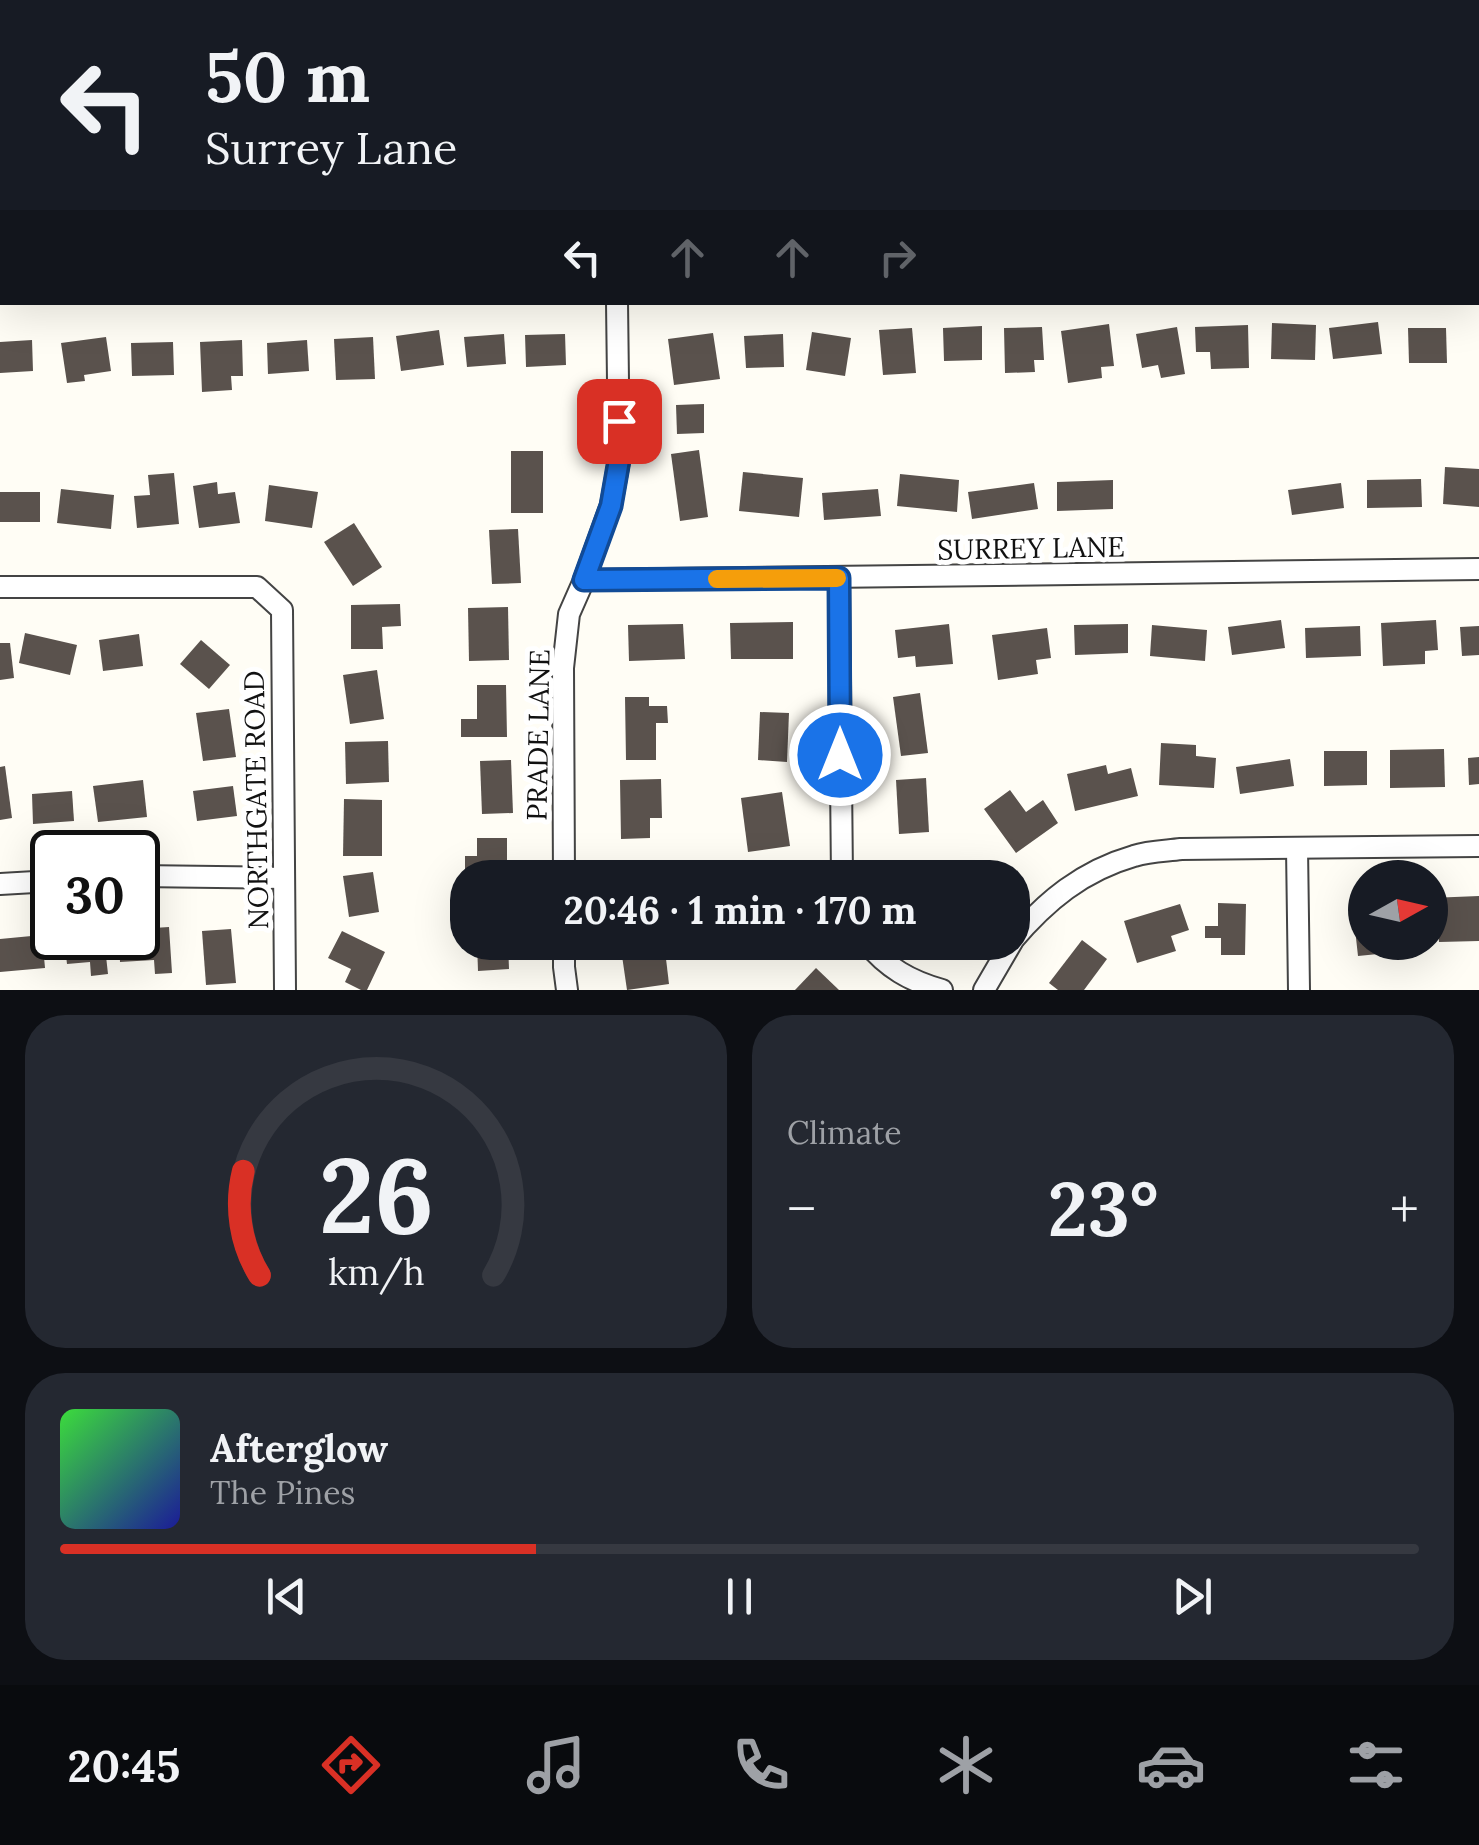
<!DOCTYPE html>
<html lang="en">
<head>
<meta charset="utf-8">
<style>
  :root { --surface:#171b24; --page:#242831; --text:#f1f3f6; --muted:#9ea1a6; --line:#363941; --accent:#d93025 }
  body { margin:0; font-family:Lora,serif; background:var(--page); color:var(--text); height:100vh; display:flex; flex-direction:column; font-size:38px; white-space:nowrap }
  * { box-sizing:border-box; margin:0 }
  p { font-size:32px; color:var(--muted) }
  .icon { flex:none; width:55px; height:55px; fill:none; stroke:currentColor; stroke-width:2; stroke-linecap:round; stroke-linejoin:round }
  .map { position:relative; height:990px; overflow:hidden }
  .panel { display:flex; flex-direction:column; gap:25px; padding:25px; background:#0d0f14; flex:1 }
  .panel>* { flex:none }
  .guide { position:absolute; left:0px; top:0px; width:1480px; height:305px; box-shadow:0 10px 40px #0002; background:#171b24; color:var(--text); overflow:hidden }
  .needle { width:65px; rotate:82deg }
  .fabs { position:absolute; left:1348px; top:860px; display:grid; gap:20px }
  .fabs a { display:grid; place-items:center; width:100px; height:100px; border-radius:50%; background:var(--surface); box-shadow:0 10px 40px #0002; font-size:50px }
  .speed { position:absolute; left:30px; top:830px; display:flex; gap:20px; font-size:50px; font-weight:700; text-align:center }
  .speed>* { display:grid; place-content:center; width:130px; height:130px; border-radius:50%; background:var(--surface); box-shadow:0 10px 40px #0002; line-height:1 }
  .speed .limit { border:5px solid #111; border-radius:15px; background:#fff; color:#111 }
  .pin { position:absolute; display:grid; place-items:center; width:85px; height:85px; color:#fff; margin:-42px; border-radius:20px; box-shadow:0 5px 15px #0006 }
  .me { position:absolute; width:110px; margin:-55px; rotate:0deg; stroke-linejoin:round; filter:drop-shadow(0 0 8px #0008) }
  .turn { display:flex; align-items:center; gap:35px; height:210px; padding:0 40px; font-size:45px }
  .turn .icon { width:130px; height:130px; stroke-width:2.5 }
  .turn b { display:block; font-size:70px; line-height:85px }
  .lanes { display:flex; align-items:center; height:95px; padding:0 40px; background:#0003; justify-content:center; gap:50px; direction:ltr }
  .lanes .off { opacity:.35 }
  .big { font-size:75px; font-weight:700; line-height:1.1 }
  .panel .card { flex:1; display:flex; flex-direction:column; justify-content:center; gap:15px; min-width:0; padding:0 35px; border-radius:40px; background:var(--page) }
  .panel .dial { align-items:center; gap:0 }
  .dial svg { height:260px; overflow:visible; fill:none; stroke:var(--line); stroke-width:7; stroke-linecap:round; text-anchor:middle }
  .dial text { fill:var(--text); stroke:none }
  .song { display:flex; align-items:center; gap:30px }
  .cover { width:120px; height:120px; border-radius:15px; background:linear-gradient(135deg,hsl(120 70% 55%),hsl(240 70% 35%)) }
  .played { height:10px; border-radius:5px; background:linear-gradient(90deg,var(--accent) 35%,var(--line) 35%) }
  .keys { display:flex; justify-content:space-around; direction:ltr }
  .heat { display:flex; justify-content:space-between; align-items:center; font-size:55px; direction:ltr }
  .panel .tiles { flex:1; display:grid; gap:25px; grid-template-columns:1fr 1fr }
  .card:last-child { grid-column:span 2 }
  .trip { position:absolute; left:450px; top:860px; width:580px; height:100px; border-radius:40px; background:var(--surface); box-shadow:0 10px 40px #0002; font-weight:700; line-height:100px; text-align:center }
  .tab-bar { display:flex; height:160px; justify-content:space-around; align-items:center; background:#090b0e; color:var(--muted) }
  .tab-bar .icon { width:70px; height:70px }
  .tab-bar .active { color:var(--accent) }
  .tab-bar b { font-size:45px; color:var(--text) }
  .map>svg:first-child { display:block }
</style>
</head>
<body>
<div class="map">
<svg width="1479" height="990" viewBox="0 0 1479 990">
  <rect width="100%" height="100%" fill="#fffdf5"/>
  <g fill="#5a524d">
    <polygon points="1378,322 1382,354 1333,359 1329,328"/>
    <polygon points="1272,323 1316,325 1315,360 1271,359"/>
    <polygon points="1109,324 1114,366 1101,367 1102,378 1068,383 1061,331"/>
    <polygon points="1248,325 1249,368 1211,369 1210,352 1196,352 1195,327"/>
    <polygon points="982,326 982,360 944,361 943,328"/>
    <polygon points="1042,327 1044,360 1034,360 1035,372 1005,373 1004,328"/>
    <polygon points="1177,327 1185,374 1161,378 1158,365 1142,368 1136,334"/>
    <polygon points="912,328 916,373 883,375 879,330"/>
    <polygon points="1408,328 1446,328 1447,363 1409,363"/>
    <polygon points="439,330 444,365 401,371 396,336"/>
    <polygon points="812,332 851,338 845,376 806,370"/>
    <polygon points="713,333 720,379 674,385 668,339"/>
    <polygon points="504,334 506,364 467,367 464,337"/>
    <polygon points="565,334 566,365 526,367 525,335"/>
    <polygon points="783,334 784,367 746,368 744,336"/>
    <polygon points="106,337 111,371 84,375 85,381 67,383 61,343"/>
    <polygon points="373,337 375,379 336,380 334,339"/>
    <polygon points="32,340 33,371 0,373 0,342"/>
    <polygon points="242,340 243,376 231,376 232,390 202,392 200,342"/>
    <polygon points="307,340 309,371 268,374 267,343"/>
    <polygon points="173,342 174,375 132,376 131,343"/>
    <polygon points="704,404 704,433 677,434 676,405"/>
    <polygon points="699,450 708,517 680,521 671,454"/>
    <rect x="511" y="451" width="32" height="62"/>
    <polygon points="1445,467 1479,469 1479,507 1443,504"/>
    <polygon points="743,472 803,478 799,517 739,511"/>
    <polygon points="174,473 179,524 137,528 134,496 150,495 148,475"/>
    <polygon points="900,474 959,480 957,512 897,506"/>
    <polygon points="1421,479 1422,507 1367,508 1367,480"/>
    <polygon points="1113,480 1113,509 1057,511 1057,482"/>
    <polygon points="217,482 218,494 235,492 240,523 199,528 193,486"/>
    <polygon points="1034,483 1038,509 972,519 968,492"/>
    <polygon points="1341,483 1344,508 1292,515 1288,490"/>
    <polygon points="269,485 318,492 312,528 265,521"/>
    <polygon points="61,489 114,495 111,529 57,523"/>
    <polygon points="878,489 881,516 824,520 822,493"/>
    <rect x="0" y="492" width="40" height="30"/>
    <polygon points="354,523 382,567 353,586 324,542"/>
    <polygon points="518,529 521,583 492,584 489,530"/>
    <polygon points="400,604 401,626 382,627 383,649 351,649 351,605"/>
    <polygon points="508,607 509,660 469,661 468,608"/>
    <polygon points="1281,620 1285,648 1232,655 1228,627"/>
    <polygon points="1436,620 1438,650 1425,651 1425,664 1383,666 1381,623"/>
    <polygon points="793,622 793,659 731,659 730,623"/>
    <polygon points="683,624 685,659 629,661 628,625"/>
    <polygon points="949,624 953,664 916,667 915,656 898,658 895,630"/>
    <polygon points="1128,624 1128,653 1075,655 1074,625"/>
    <polygon points="1152,625 1207,630 1205,661 1150,656"/>
    <polygon points="1360,626 1361,656 1306,658 1305,628"/>
    <polygon points="1479,626 1479,655 1462,656 1460,627"/>
    <polygon points="1047,628 1051,658 1036,660 1038,674 998,680 992,635"/>
    <polygon points="25,633 77,645 70,675 19,663"/>
    <polygon points="139,634 143,666 103,671 99,640"/>
    <polygon points="201,640 230,665 209,689 180,664"/>
    <polygon points="0,643 10,643 14,678 0,680"/>
    <polygon points="377,670 384,719 350,724 343,675"/>
    <polygon points="477,685 506,685 507,737 461,737 461,719 477,719"/>
    <polygon points="920,693 928,753 901,756 893,697"/>
    <polygon points="625,697 649,697 649,706 667,706 668,723 656,723 656,760 626,760"/>
    <polygon points="229,709 236,757 203,761 196,713"/>
    <polygon points="760,712 789,713 787,762 758,760"/>
    <polygon points="388,741 389,782 346,784 345,742"/>
    <polygon points="1161,743 1196,745 1196,756 1216,758 1214,788 1159,785"/>
    <polygon points="1444,749 1445,787 1390,788 1390,750"/>
    <polygon points="1324,751 1367,751 1367,785 1324,786"/>
    <polygon points="1479,757 1479,784 1469,785 1468,758"/>
    <polygon points="1290,759 1294,786 1240,794 1236,767"/>
    <polygon points="511,760 513,813 482,814 480,761"/>
    <polygon points="1106,765 1108,774 1131,768 1138,796 1075,811 1067,774"/>
    <polygon points="5,766 12,818 0,820 0,767"/>
    <polygon points="926,778 929,832 899,834 896,780"/>
    <polygon points="661,779 662,818 650,818 650,838 621,839 620,780"/>
    <polygon points="143,780 147,817 98,822 93,786"/>
    <polygon points="233,786 237,816 197,821 193,791"/>
    <polygon points="1010,790 1026,812 1043,800 1058,823 1016,853 984,809"/>
    <polygon points="72,791 74,821 33,824 32,794"/>
    <polygon points="782,792 790,846 748,852 741,798"/>
    <polygon points="344,799 382,800 382,856 343,856"/>
    <polygon points="477,838 507,838 507,878 465,878 465,856 477,856"/>
    <polygon points="626,861 668,861 668,877 626,878"/>
    <polygon points="967,869 967,878 912,878 912,872"/>
    <polygon points="373,872 379,912 349,917 343,876"/>
    <polygon points="1479,896 1479,941 1439,942 1438,929 1430,930 1430,898"/>
    <polygon points="1365,901 1365,942 1386,942 1388,953 1358,956 1352,902"/>
    <polygon points="1218,903 1246,904 1245,955 1221,955 1221,938 1205,938 1205,926 1218,926"/>
    <polygon points="1180,904 1189,930 1171,936 1176,951 1137,963 1124,921"/>
    <polygon points="169,927 172,973 155,974 154,960 120,962 119,938 138,938 138,929"/>
    <polygon points="231,929 236,983 206,985 202,931"/>
    <polygon points="342,931 385,952 367,990 361,990 345,982 351,969 328,958"/>
    <polygon points="42,935 45,968 0,972 0,939"/>
    <polygon points="64,938 104,938 108,974 91,976 90,962 67,964"/>
    <polygon points="1082,940 1107,959 1084,990 1058,990 1049,983"/>
    <polygon points="477,942 508,942 509,969 478,971"/>
    <polygon points="620,942 664,942 669,984 627,990"/>
    <polygon points="816,968 839,990 795,990"/>
  </g>
  <g fill="none" stroke-linecap="round" stroke-linejoin="round">
    <g stroke="#444" stroke-width="24">
      <g id="minor">
        <polyline points="32,2 32,0"/>
        <polyline points="911,2 911,0"/>
        <polyline points="1478,273 1479,273"/>
        <polyline points="0,290 2,290"/>
        <polyline points="839,578 842,878"/>
        <polyline points="584,580 1479,569"/>
        <polyline points="0,587 257,587 282,610 285,990"/>
        <polyline points="1297,848 1299,990"/>
        <polyline points="138,876 284,878"/>
        <polyline points="564,878 563,668 569,614 584,580 611,505 619,461 617,302"/>
        <polyline points="0,884 52,881"/>
        <path d="M1012 941C1046 901 1082 871 1134 856 1149 851 1166 851 1181 849L1479 846"/>
        <polyline points="564,942 564,967 567,990"/>
        <path d="M866 942C887 968 910 981 942 990"/>
        <polyline points="984,990 1012,942"/>
      </g>
    </g>
    <use href="#minor" stroke="#fff" stroke-width="20"/>
  </g>
  <g fill="none" stroke-linecap="round" stroke-linejoin="round">
    <g stroke="#114b97" stroke-width="25">
      <polyline id="route" points="619,421 619,460 611,506 584,580 839,578 840,755"/>
    </g>
    <use href="#route" stroke="#1a73e8" stroke-width="18"/>
    <polyline stroke="#f59e0b" stroke-width="18" points="717,579 837,578"/>
  </g>
  <g text-anchor="middle" dominant-baseline="central" stroke-width="10" stroke-linejoin="round" paint-order="stroke">
    <g font-size="28" fill="#111" stroke="#fff">
      <text transform="translate(1031 548) rotate(-1)">SURREY LANE</text>
      <text transform="translate(538 735) rotate(-89)">PRADE LANE</text>
      <text transform="translate(256 800) rotate(-91)">NORTHGATE ROAD</text>
    </g>
  </g>
</svg>
<div class="fabs">
<a><svg class="needle" viewBox="-14 -14 28 28"><path d="M0-13l5 13h-10z" fill="#e53935"/><path d="M0 13l5-13h-10z" fill="#9ea1a6"/></svg></a>
</div>
<div class="speed"><div class="limit">30</div></div>
<div class="pin" style="left:619px;top:421px;background:#d93025"><svg class="icon" aria-label="arrive" viewBox="0 0 24 24"><path d="M6 21V4h12l-3 4 3 4H6"/></svg></div>
<svg class="me" style="left:840px;top:755px" viewBox="-20 -20 40 40"><circle r="17" fill="#1a73e8" stroke="#fff" stroke-width="3"/><path d="M0-11L8 9 0 5-8 9z" fill="#fff"/></svg>
<div class="trip">20:46 · 1 min · 170 m</div>
<div class="guide">
<div class="turn"><svg class="icon" aria-label="left" viewBox="0 0 24 24"><path d="M17 20v-9H6M10 6l-5 5 5 5"/></svg><div><b>50 m</b>Surrey Lane</div></div>
<div class="lanes"><svg class="icon" aria-label="left" viewBox="0 0 24 24"><path d="M17 20v-9H6M10 6l-5 5 5 5"/></svg><svg class="icon off" aria-label="ahead" viewBox="0 0 24 24"><path d="M12 20V5M6 11l6-6 6 6"/></svg><svg class="icon off" aria-label="ahead" viewBox="0 0 24 24"><path d="M12 20V5M6 11l6-6 6 6"/></svg><svg class="icon off" aria-label="right" viewBox="0 0 24 24"><path d="M7 20v-9h11M14 6l5 5-5 5"/></svg></div>
</div>
</div>
<section class="panel">
<div class="tiles">
<div class="card dial"><svg viewBox="0 0 100 80">
<path d="M14 69A42 42 0 1 1 86 69"/>
<path d="M14 69A42 42 0 0 1 9 37" stroke="#d93025"/>
<text x="50" y="56" font-size="32" font-weight="700">26</text>
<text x="50" y="72" font-size="11">km/h</text>
</svg></div>
<div class="card"><p>Climate</p>
<div class="heat"><a>−</a><b class="big">23°</b><a>+</a></div>
</div>
<div class="card">
<div class="song"><i class="cover"></i><div><b>Afterglow</b><p>The Pines</p></div></div>
<div class="played"></div>
<div class="keys"><svg class="icon" aria-label="previous" viewBox="0 0 24 24"><path d="M18 5L8 12l10 7zM5 5v14"/></svg><svg class="icon" aria-label="pause" viewBox="0 0 24 24"><path d="M8 5v14M16 5v14"/></svg><svg class="icon" aria-label="next" viewBox="0 0 24 24"><path d="M6 5l10 7-10 7zM19 5v14"/></svg></div>
</div>
</div>
</section>
<nav class="tab-bar">
<b>20:45</b>
<svg class="icon active" aria-label="directions" viewBox="0 0 24 24"><path d="M12 3l9 9-9 9-9-9zM9 14v-3h6M13 9l2 2-2 2"/></svg>
<svg class="icon" aria-label="music" viewBox="0 0 24 24"><path d="M9 18V5l10-2v13"/><circle cx="6" cy="18" r="3"/><circle cx="16" cy="16" r="3"/></svg>
<svg class="icon" aria-label="phone" viewBox="0 0 24 24"><path d="M5 4h4l2 5-3 2q2 4 5 5l2-3 5 2v4C11 20 4 13 5 4z"/></svg>
<svg class="icon" aria-label="climate" viewBox="0 0 24 24"><path d="M12 3v18M4 7l16 10M4 17L20 7"/></svg>
<svg class="icon" aria-label="car" viewBox="0 0 24 24"><path d="M5 17H2v-5l4-1 3-4h7l3 4 3 1v5h-3M9 17h6M6 11h13"/><circle cx="7" cy="17" r="2"/><circle cx="17" cy="17" r="2"/></svg>
<svg class="icon" aria-label="filters" viewBox="0 0 24 24"><path d="M4 7h16M4 17h16"/><circle cx="9" cy="7" r="2"/><circle cx="15" cy="17" r="2"/></svg>
</nav>
</body>
</html>
